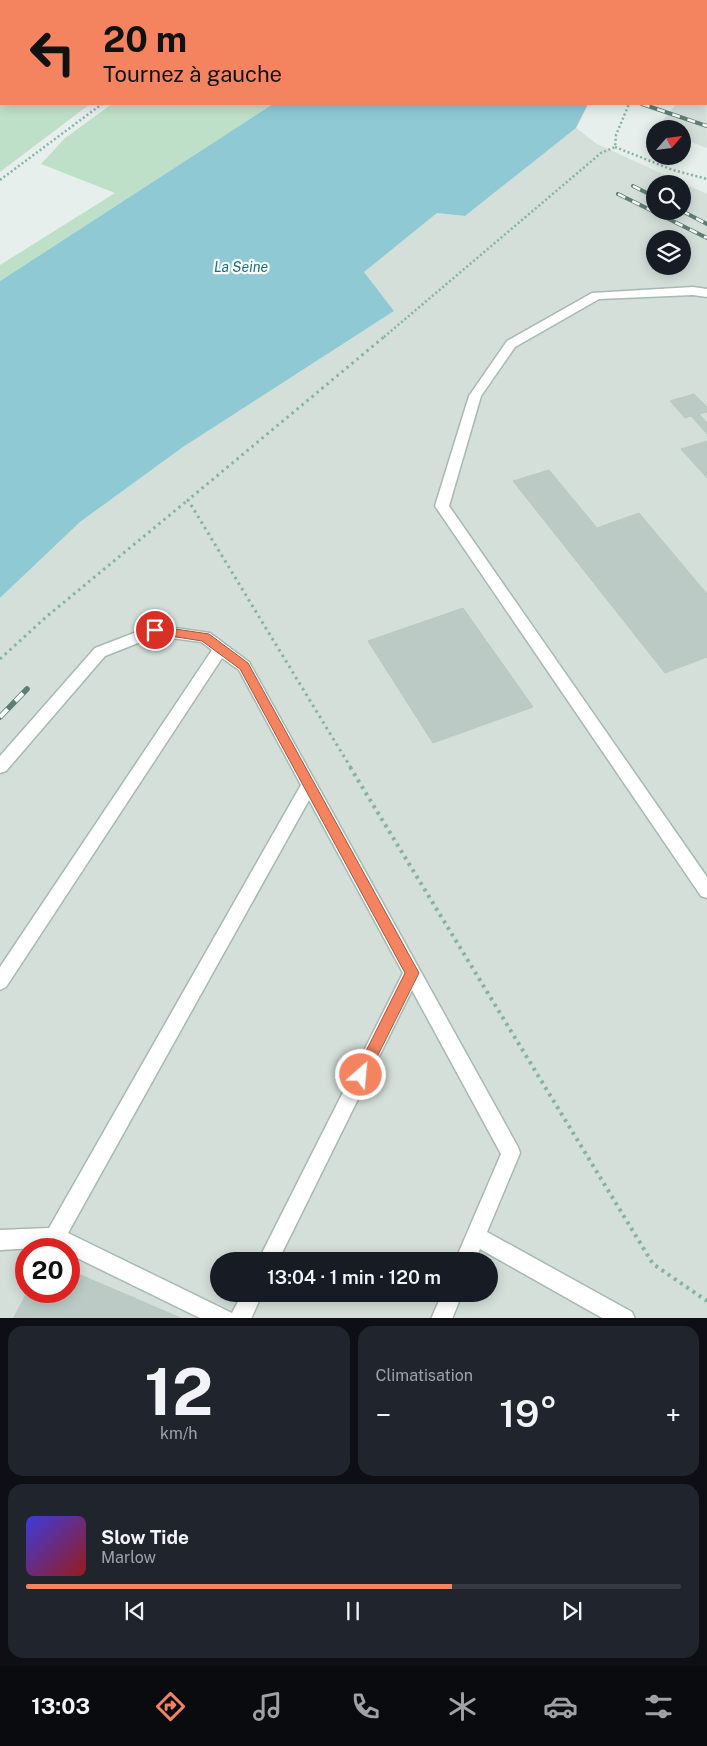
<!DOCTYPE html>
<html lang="fr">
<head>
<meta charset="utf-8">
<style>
  :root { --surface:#171b24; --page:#20242c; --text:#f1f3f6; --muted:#9ea1a6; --line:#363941; --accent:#f4845f }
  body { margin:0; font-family:"Public Sans",sans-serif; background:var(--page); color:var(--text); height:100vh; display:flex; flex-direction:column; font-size:19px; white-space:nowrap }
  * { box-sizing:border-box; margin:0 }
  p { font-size:16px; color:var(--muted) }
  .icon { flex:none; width:28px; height:28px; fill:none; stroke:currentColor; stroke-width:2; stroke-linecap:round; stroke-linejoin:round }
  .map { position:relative; height:1318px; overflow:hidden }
  .side { display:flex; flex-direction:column; gap:8px; padding:8px; background:#0d0f14; flex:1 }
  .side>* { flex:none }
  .banner { position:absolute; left:0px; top:0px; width:708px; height:105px; box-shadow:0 2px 12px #0003; background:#f4845f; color:#111; overflow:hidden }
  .needle { width:32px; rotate:62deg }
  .buttons { position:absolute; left:646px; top:120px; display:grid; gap:10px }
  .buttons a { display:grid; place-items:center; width:45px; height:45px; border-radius:50%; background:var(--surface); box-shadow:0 2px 12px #0003; font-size:25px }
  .speed { position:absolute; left:15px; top:1238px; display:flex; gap:10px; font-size:25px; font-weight:700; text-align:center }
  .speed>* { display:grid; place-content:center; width:65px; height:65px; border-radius:50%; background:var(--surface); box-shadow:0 2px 12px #0003; line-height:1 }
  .speed .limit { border:8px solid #d22; background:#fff; color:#111 }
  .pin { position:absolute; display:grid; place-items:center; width:42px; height:42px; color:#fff; margin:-21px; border:2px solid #fff; border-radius:50%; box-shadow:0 1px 5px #0007 }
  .me { position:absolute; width:55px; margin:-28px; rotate:27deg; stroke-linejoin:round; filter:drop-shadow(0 0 4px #0008) }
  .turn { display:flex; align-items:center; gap:18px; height:105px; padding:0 20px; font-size:22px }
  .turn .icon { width:65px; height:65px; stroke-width:2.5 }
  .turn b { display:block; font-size:35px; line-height:42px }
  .big { font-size:38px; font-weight:600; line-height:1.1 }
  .side .tile { flex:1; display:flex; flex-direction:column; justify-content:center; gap:8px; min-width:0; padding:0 18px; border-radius:15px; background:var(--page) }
  .side .dial { align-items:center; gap:0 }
  .dial b { font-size:65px; line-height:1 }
  .song { display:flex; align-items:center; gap:15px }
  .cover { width:60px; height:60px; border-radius:8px; background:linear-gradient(135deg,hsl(240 70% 55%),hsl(0 70% 35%)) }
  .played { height:5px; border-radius:2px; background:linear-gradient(90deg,var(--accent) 65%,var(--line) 65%) }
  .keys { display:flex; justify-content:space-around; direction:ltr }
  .heat { display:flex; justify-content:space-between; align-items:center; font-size:28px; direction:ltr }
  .side .tiles { flex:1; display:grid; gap:8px; grid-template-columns:1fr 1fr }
  .tile:last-child { grid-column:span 2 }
  .trip { position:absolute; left:210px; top:1252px; width:288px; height:50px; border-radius:25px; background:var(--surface); box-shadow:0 2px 12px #0003; font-weight:600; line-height:50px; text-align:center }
  .dock { display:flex; height:80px; justify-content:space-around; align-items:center; background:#090b0e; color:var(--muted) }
  .dock .icon { width:35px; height:35px }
  .dock .current { color:var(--accent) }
  .dock b { font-size:22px; color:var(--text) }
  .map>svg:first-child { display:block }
</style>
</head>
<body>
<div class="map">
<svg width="707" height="1319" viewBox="0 0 707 1319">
  <rect width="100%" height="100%" fill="#e6efeb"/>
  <g fill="#d4dfda" fill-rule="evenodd">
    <polygon points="706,78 707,148 683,139 682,129 656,129 676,104 706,104"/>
    <path d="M576 128 597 144 707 194V1318L0 1319V598L80 522 183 447 394 311 363 272 437 213 465 216ZM655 184H682V211H655ZM655 239H682V266H655ZM26 1249H69V1291H26ZM219 1261H489V1294H219Z"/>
  </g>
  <g fill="#bfe0c8">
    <polygon points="0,0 209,0 212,1 1,1 1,104 90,104 0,172"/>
    <polygon points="112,104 273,104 0,281 0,265 115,193 41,164 65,138"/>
  </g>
  <g fill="#8ec9d4">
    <polygon points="406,0 677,0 405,1"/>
    <polygon points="273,104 588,104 576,128 465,216 437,213 364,272 394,311 183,447 80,522 0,598 0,281"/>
  </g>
  <g fill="#bbcac4" stroke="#b8c9c2">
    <polygon points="694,394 707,407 707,412 699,414 707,423 707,434 691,416 685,418 670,401"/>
    <polygon points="707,441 707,478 681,449"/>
    <polygon points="549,470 597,528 639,513 707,594 707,657 665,673 513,481"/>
    <polygon points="463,608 533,707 433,743 368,641"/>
    <polygon points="69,1270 183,1319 13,1319 28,1291 69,1291"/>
  </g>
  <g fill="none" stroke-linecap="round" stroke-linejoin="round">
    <g stroke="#a8b8b2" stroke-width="3">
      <g id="service">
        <polygon points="693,287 707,289 707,297 693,295 599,299 515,347 481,396 449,506 707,877 707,898 701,896 435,506 469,396 507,341 592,293"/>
        <polygon points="155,625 210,633 249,662 518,1147 520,1153 487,1232 632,1312 635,1319 604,1319 480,1249 475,1261 455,1261 501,1154 412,990 278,1261 258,1261 403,973 309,800 68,1233 232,1313 242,1294 262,1294 251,1319 202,1319 69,1254 69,1249 54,1247 0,1250 0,1230 49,1228 301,785 239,670 222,658 6,987 0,990 0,967 212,650 201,642 156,636 105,656 6,771 0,773 0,756 95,648"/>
        <polygon points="442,1294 462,1294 452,1319 431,1319"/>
      </g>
    </g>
    <g stroke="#86b3a5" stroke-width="2.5" stroke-dasharray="2 2.5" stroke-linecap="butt">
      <polyline points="215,0 219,1"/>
      <polyline points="615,147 673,170 707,179"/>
      <polyline points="0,180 102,104"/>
      <polyline points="384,337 601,153 615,147 616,135 629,104"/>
    </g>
    <g stroke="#86b3a5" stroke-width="3" stroke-dasharray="2.5 4" stroke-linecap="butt">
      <polyline points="0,659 46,617 188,500"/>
      <polyline points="351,768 188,500 385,336"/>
    </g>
    <polyline stroke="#86b3a5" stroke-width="4" stroke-dasharray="3 4.5" stroke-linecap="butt" points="350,767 653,1264 707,1301"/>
    <use href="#service" fill="#fff" fill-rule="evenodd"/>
    <g stroke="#5f7d75" stroke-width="4">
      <g id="rail-far1">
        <polyline points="333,0 336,1"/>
        <polyline points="353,0 357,1"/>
        <polyline points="642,104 707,126"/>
        <polyline points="633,186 655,197"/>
        <polyline points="618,194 707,238"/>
        <polyline points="682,211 707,224"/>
      </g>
    </g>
    <g stroke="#5f7d75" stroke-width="5.5">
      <polyline id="rail" points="0,717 27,689"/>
    </g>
    <use href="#rail-far1" stroke="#f7fbf9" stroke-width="2.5" stroke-dasharray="8" stroke-linecap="butt"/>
    <use href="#rail" stroke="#f7fbf9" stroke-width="4" stroke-dasharray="11" stroke-linecap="butt"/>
  </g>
  <polygon fill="#f4845f" stroke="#9f563e" points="155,626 209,634 248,663 419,973 366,1079 361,1081 356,1079 354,1075 405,973 240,669 202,641 151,633 150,630 151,627"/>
  <g text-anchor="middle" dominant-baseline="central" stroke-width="4.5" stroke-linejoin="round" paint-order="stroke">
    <g font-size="14" font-style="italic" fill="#1c6f80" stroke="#f7fbf9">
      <text x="241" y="267">La Seine</text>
    </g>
  </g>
</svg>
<div class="buttons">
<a><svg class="needle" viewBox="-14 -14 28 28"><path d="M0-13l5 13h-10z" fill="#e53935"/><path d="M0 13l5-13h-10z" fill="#9ea1a6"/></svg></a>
<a><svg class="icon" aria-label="search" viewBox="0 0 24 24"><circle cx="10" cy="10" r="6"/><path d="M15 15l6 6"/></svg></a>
<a><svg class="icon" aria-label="layers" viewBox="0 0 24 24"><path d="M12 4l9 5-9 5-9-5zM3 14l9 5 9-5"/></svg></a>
</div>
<div class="speed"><div class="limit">20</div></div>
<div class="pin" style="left:155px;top:630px;background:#d93025"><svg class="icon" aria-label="arrive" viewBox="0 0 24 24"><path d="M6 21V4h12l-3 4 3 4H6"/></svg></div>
<svg class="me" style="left:361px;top:1075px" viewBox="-20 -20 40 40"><circle r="17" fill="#f4845f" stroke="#fff" stroke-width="3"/><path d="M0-11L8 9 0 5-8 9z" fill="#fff"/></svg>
<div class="trip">13:04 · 1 min · 120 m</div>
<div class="banner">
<div class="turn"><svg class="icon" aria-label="left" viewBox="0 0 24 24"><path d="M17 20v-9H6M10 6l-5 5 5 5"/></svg><div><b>20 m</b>Tournez à gauche</div></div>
</div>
</div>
<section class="side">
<div class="tiles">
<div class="tile dial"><b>12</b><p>km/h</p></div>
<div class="tile"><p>Climatisation</p>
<div class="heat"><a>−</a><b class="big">19°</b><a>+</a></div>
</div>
<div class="tile">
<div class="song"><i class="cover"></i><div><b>Slow Tide</b><p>Marlow</p></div></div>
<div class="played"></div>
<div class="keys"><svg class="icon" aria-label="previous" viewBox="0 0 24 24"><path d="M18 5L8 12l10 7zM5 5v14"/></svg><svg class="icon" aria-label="pause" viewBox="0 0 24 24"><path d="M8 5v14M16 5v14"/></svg><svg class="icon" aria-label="next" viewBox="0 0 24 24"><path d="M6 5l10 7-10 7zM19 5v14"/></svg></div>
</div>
</div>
</section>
<nav class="dock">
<b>13:03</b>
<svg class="icon current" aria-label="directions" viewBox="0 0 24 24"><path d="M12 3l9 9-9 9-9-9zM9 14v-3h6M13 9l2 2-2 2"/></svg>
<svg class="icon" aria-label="music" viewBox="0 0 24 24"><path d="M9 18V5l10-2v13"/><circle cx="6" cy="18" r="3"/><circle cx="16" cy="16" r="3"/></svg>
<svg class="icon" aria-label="phone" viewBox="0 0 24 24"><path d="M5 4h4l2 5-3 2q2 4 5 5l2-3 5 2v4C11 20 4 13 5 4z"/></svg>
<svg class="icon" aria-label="climate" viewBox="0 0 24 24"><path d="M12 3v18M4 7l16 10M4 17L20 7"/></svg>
<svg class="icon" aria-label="car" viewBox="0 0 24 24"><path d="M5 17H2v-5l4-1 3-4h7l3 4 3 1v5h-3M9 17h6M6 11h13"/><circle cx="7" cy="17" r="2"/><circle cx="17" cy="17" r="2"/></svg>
<svg class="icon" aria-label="filters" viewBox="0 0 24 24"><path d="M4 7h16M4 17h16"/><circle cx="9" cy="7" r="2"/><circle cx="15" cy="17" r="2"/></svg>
</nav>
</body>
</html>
